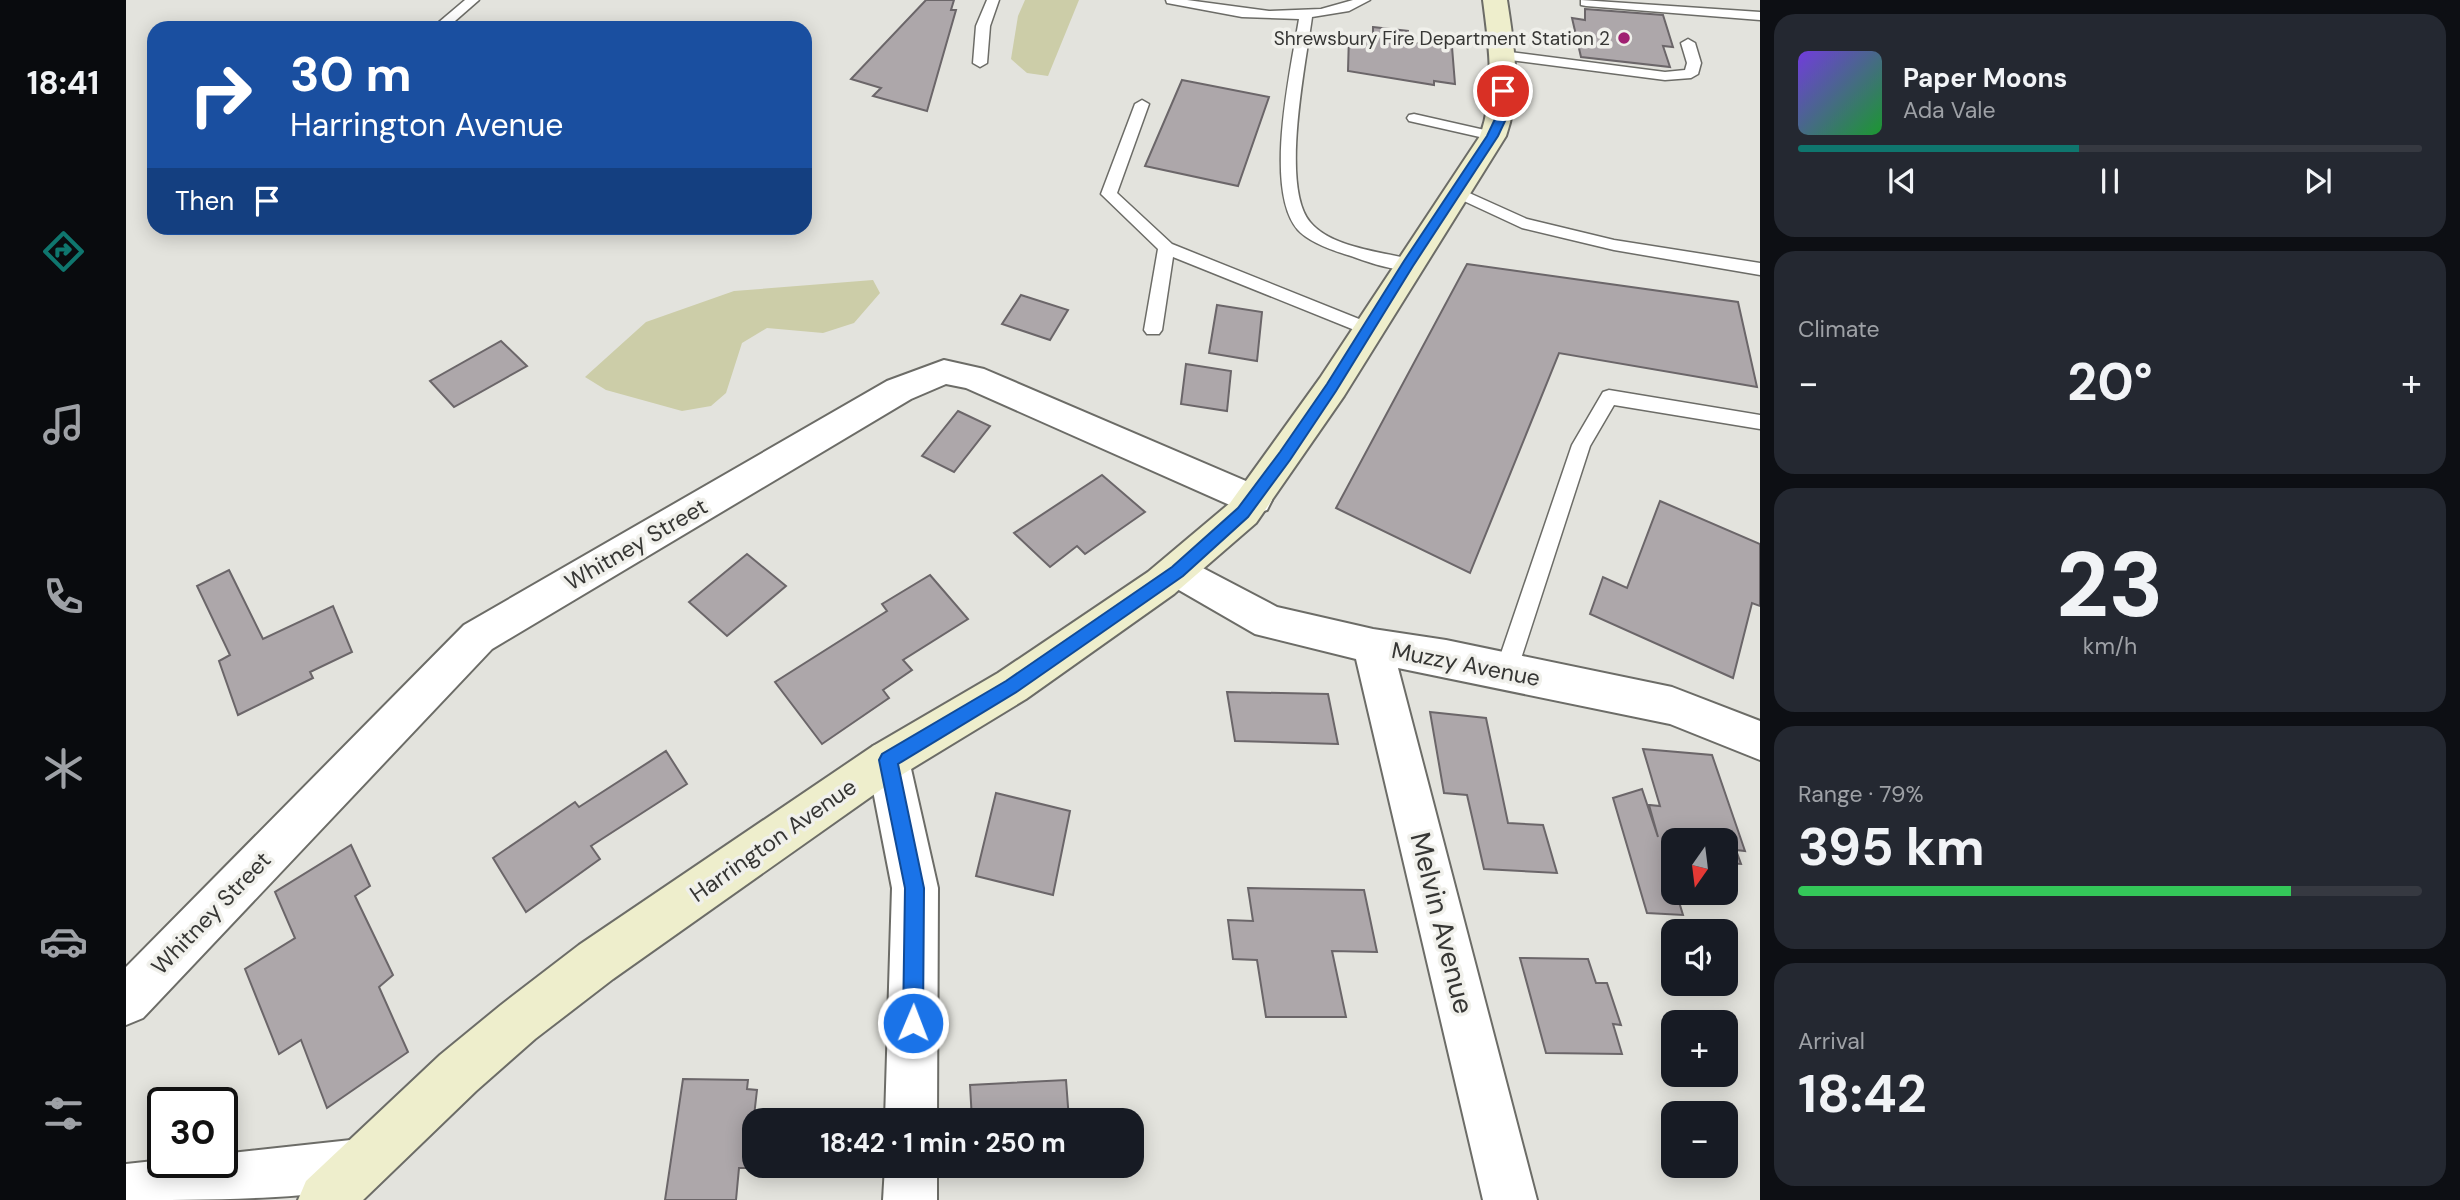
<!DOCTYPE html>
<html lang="en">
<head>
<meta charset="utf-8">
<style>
  :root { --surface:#171b24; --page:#242831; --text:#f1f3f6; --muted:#9ea1a6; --line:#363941; --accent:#0f766e }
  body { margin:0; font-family:"DM Sans",sans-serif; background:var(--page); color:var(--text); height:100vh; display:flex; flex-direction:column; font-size:26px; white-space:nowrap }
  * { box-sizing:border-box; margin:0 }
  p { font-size:23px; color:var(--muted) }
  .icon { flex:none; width:38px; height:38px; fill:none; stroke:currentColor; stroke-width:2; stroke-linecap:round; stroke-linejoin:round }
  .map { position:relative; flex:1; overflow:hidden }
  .side { display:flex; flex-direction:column; gap:14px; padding:14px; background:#0d0f14; width:700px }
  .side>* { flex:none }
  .top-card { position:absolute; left:21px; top:21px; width:665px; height:214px; border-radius:21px; box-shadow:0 4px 18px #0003; background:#1a4fa0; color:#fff; overflow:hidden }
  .needle { width:46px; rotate:194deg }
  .controls { position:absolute; left:1535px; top:828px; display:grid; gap:14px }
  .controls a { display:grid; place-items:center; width:77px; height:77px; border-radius:14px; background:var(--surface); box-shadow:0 4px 18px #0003; font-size:35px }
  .speed { position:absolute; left:21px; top:1087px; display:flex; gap:14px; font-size:35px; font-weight:700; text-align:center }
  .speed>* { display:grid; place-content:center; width:91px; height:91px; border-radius:50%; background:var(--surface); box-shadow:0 4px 18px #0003; line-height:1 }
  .speed .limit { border:4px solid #111; border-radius:10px; background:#fff; color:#111 }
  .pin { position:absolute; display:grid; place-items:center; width:60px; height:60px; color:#fff; margin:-30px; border:4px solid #fff; border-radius:50%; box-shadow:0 2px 7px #0007 }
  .me { position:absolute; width:77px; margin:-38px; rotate:1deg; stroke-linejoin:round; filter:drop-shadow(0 0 5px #0008) }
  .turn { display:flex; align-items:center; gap:24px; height:147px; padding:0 28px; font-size:32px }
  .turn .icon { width:91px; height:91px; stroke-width:2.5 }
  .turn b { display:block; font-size:49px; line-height:60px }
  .then { display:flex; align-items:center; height:66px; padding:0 28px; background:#0003; gap:14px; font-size:26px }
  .big { font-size:52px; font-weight:700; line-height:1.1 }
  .side .widget { flex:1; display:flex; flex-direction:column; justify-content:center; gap:10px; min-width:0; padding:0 24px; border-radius:21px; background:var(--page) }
  .side .dial { align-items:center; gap:0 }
  .dial b { font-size:91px; line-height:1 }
  .song { display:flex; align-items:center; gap:21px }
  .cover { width:84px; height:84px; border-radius:10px; background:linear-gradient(135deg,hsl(260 70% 55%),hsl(130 70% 35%)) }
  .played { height:7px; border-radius:4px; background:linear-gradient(90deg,var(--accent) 45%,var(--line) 45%) }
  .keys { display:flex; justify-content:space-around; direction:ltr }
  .heat { display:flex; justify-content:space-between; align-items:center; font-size:38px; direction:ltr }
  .charge { height:10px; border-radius:5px; background:linear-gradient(90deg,#34c759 79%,var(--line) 0) }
  .trip { position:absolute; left:616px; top:1108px; width:402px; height:70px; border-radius:21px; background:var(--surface); box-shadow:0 4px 18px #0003; font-weight:700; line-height:70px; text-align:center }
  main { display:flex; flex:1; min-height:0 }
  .tab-bar { display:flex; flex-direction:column; width:126px; justify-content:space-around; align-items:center; background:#090b0e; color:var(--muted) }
  .tab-bar .icon { width:49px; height:49px }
  .tab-bar .current { color:var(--accent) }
  .tab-bar b { font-size:32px; color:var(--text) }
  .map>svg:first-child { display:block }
</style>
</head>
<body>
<main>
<nav class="tab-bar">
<b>18:41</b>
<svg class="icon current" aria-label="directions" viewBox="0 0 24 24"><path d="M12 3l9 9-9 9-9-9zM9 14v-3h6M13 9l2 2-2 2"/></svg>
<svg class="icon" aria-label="music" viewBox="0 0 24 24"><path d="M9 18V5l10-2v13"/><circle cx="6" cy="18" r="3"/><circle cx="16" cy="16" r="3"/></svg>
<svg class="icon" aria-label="phone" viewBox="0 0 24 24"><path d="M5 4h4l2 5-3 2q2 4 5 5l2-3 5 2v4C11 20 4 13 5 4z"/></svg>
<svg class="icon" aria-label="climate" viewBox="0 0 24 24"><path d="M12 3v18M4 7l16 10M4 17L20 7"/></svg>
<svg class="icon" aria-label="car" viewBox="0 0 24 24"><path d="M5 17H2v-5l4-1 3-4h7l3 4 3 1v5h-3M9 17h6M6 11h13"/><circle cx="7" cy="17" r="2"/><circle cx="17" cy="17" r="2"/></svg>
<svg class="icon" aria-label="filters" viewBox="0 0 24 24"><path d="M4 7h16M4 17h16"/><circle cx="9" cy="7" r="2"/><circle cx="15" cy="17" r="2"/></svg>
</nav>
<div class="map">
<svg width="1634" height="1200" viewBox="0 0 1634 1200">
  <rect width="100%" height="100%" fill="#e3e3dd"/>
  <g fill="#cccda8">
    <polygon points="899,0 953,0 922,76 901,73 885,59 892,16"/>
    <polygon points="747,280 754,293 728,323 697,333 641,328 616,343 600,393 585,406 556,411 480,390 459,377 520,322 608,291"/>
  </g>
  <g fill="#ada7aa" stroke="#6b6669" stroke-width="2">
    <polygon points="800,0 828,0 825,10 830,10 801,111 747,96 755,88 725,79"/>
    <polygon points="1459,9 1537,15 1547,47 1537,46 1544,67 1455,57 1446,18 1459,20"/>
    <polygon points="1247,27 1282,31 1282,42 1326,47 1329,84 1308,81 1308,85 1222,71 1223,35 1247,38"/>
    <polygon points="1056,80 1143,97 1112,186 1019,166"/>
    <polygon points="1341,264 1612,302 1631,387 1433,353 1344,573 1210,508"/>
    <polygon points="895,295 942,310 924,340 876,324"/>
    <polygon points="1091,305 1136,312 1131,361 1083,353"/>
    <polygon points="375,341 401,366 328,407 304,381"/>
    <polygon points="1060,364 1105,371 1101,411 1055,404"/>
    <polygon points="832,411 864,426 828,472 796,456"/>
    <polygon points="976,475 1019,512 959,554 951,546 924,567 888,533"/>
    <polygon points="1534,501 1634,544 1634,606 1626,603 1607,678 1464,614 1477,577 1501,588"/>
    <polygon points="621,554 660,586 601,636 563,602"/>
    <polygon points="103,570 137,639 207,606 226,652 184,672 187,678 112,715 93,661 104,655 71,586"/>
    <polygon points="804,575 842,619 777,660 786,670 757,690 763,698 696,744 649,682 761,611 756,604"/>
    <polygon points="1101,692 1202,694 1212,744 1109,741"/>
    <polygon points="1304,712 1360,718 1382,823 1417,825 1431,873 1358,869 1341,795 1318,793"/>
    <polygon points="1517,749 1586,755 1619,851 1610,850 1615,864 1600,863 1600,840 1547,840 1547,858 1538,857 1547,883 1547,892 1550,892 1557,915 1521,913 1487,798 1516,789 1532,837 1523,805 1534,806"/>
    <polygon points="540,751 561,784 465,846 474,859 400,912 367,858 449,802 453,807"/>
    <polygon points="870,793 944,811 927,895 850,876"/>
    <polygon points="225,845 244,886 229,896 267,975 253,987 282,1052 201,1108 175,1040 153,1054 119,969 169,938 149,892"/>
    <polygon points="1122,888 1238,890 1251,952 1206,951 1220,1017 1140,1017 1131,960 1107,959 1102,920 1127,921"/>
    <polygon points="1394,958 1462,959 1470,983 1481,983 1495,1025 1487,1024 1496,1054 1420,1053"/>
    <polygon points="557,1079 622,1080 621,1089 631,1090 622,1168 613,1168 610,1200 539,1200"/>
    <polygon points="940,1080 943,1120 846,1120 844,1085"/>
  </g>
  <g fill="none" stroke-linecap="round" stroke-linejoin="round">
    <g stroke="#6c6c67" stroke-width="3">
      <g id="service">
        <polygon points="339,0 353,0 321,28 306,28"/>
        <polygon points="861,0 873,0 864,26 861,63 854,67 847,63 850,26"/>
        <path d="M1040 0H1061L1143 11 1195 9 1227 0H1244L1223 11 1186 17C1180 63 1154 186 1184 222 1205 248 1258 252 1288 260L1290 264 1288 268C1270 273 1242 262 1225 256 1208 251 1184 243 1172 230 1137 190 1165 68 1173 19L1116 17 1041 3Z"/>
        <polygon points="1455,0 1634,12 1634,20 1460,6 1455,5"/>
        <polygon points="1562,39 1569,43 1575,63 1572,74 1565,78 1539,80 1376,59 1369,55 1376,51 1539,72 1559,70 1561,63 1555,43"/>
        <polygon points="1016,100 1023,104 991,193 1046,244 1248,325 1251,329 1248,333 1236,333 1047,257 1036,330 1033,334 1021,334 1018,330 1032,249 975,194 1009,104"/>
        <polygon points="1288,114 1372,133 1374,136 1367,140 1283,121 1281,118 1283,115"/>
        <polygon points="1330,187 1401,219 1488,240 1634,263 1634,275 1488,250 1396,228 1325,195 1322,192 1325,189"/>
        <polygon points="1483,390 1634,415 1634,429 1488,405 1464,446 1391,671 1388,678 1380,681 1372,678 1369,671 1446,445 1477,392"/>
      </g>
    </g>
    <g stroke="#6c6c67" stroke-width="4">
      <g id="minor">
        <polygon points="818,360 858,369 1141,490 1146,500 1141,510 1128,514 1115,510 840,388 820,384 785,399 366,649 17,1018 0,1025 0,967 338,625 761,381"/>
        <polygon points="1052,555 1151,607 1247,629 1320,640 1546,687 1634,721 1634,760 1544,724 1272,668 1411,1200 1357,1200 1230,659 1129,634 1039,582 1033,571 1039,560"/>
        <polygon points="762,740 777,746 783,760 812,888 811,1120 759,1120 766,888 741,760 747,746"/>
        <path d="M234 1139 253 1146 260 1165 253 1184C189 1200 71 1200 0 1200V1164L37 1160 96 1162V1154Z"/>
        <polygon points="759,1166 811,1166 811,1200 757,1200"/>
      </g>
    </g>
    <g stroke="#6c6c67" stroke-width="4">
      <path id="secondary" d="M1357 0H1381C1388 46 1396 90 1380 136L1218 396 1130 523 1048 594 900 699 777 774 487 979 409 1039 350 1091 237 1200H172L180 1181 314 1055 375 1005 453 945 747 746 872 673 1022 572 1104 503 1194 378 1354 136C1370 91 1363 47 1357 0Z"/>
    </g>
    <use href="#service" fill="#fff" fill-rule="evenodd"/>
    <use href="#minor" fill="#fff" fill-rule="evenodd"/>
    <use href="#secondary" fill="#eec" fill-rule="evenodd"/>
  </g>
  <polygon fill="#1a73e8" stroke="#114b97" stroke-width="2" points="1374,89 1383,91 1380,119 1372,136 1287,266 1210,391 1164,460 1122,517 1057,576 892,691 772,764 798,888 797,1023 794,1030 787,1033 780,1030 777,1023 779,888 753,760 756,754 880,681 1046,567 1112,508 1154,452 1201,384 1278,261 1361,136 1369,119"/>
  <circle fill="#a02072" stroke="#f0f0eb" stroke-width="2.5" cx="1498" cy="38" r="7"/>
  <g text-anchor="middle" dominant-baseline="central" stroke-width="7" stroke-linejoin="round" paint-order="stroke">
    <g font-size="19" fill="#363634" stroke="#f0f0eb" text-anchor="end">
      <text x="1484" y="38">Shrewsbury Fire Department Station 2</text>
    </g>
    <g font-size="23" fill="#363634" stroke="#f0f0eb">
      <text transform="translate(510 544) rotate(-30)">Whitney Street</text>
      <text transform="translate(1340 664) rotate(11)">Muzzy Avenue</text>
      <text transform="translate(647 840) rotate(-35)">Harrington Avenue</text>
      <text transform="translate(85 913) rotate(-46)">Whitney Street</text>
    </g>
    <g font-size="28" fill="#363634" stroke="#f0f0eb">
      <text transform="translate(1316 923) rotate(76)">Melvin Avenue</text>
    </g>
  </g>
</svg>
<div class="controls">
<a><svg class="needle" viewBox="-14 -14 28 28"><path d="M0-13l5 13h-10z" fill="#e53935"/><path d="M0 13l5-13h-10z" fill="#9ea1a6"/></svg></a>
<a><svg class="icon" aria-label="sound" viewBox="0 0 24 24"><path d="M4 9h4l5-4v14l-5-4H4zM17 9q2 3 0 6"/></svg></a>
<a>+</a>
<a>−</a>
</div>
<div class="speed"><div class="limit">30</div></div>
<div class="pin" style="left:1377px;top:91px;background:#d93025"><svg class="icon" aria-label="arrive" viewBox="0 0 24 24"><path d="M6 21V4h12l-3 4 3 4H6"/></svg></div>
<svg class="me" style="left:787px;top:1023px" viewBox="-20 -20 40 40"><circle r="17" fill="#1a73e8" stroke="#fff" stroke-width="3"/><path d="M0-11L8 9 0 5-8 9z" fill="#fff"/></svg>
<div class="trip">18:42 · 1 min · 250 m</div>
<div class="top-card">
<div class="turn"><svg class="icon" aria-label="right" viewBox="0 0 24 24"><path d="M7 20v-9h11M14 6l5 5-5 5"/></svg><div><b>30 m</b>Harrington Avenue</div></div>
<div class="then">Then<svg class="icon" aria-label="arrive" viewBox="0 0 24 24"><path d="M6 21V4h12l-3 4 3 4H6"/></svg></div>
</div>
</div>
<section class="side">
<div class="widget">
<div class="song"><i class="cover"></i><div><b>Paper Moons</b><p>Ada Vale</p></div></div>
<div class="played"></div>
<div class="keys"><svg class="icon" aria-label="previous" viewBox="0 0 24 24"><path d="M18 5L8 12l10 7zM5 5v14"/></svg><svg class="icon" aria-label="pause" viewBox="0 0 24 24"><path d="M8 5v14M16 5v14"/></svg><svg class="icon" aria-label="next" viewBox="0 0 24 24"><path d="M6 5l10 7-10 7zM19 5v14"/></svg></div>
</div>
<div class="widget"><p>Climate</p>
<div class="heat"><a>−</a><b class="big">20°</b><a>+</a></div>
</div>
<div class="widget dial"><b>23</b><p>km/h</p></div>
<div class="widget"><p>Range · 79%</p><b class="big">395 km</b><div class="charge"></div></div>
<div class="widget"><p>Arrival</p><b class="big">18:42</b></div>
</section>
</main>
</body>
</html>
